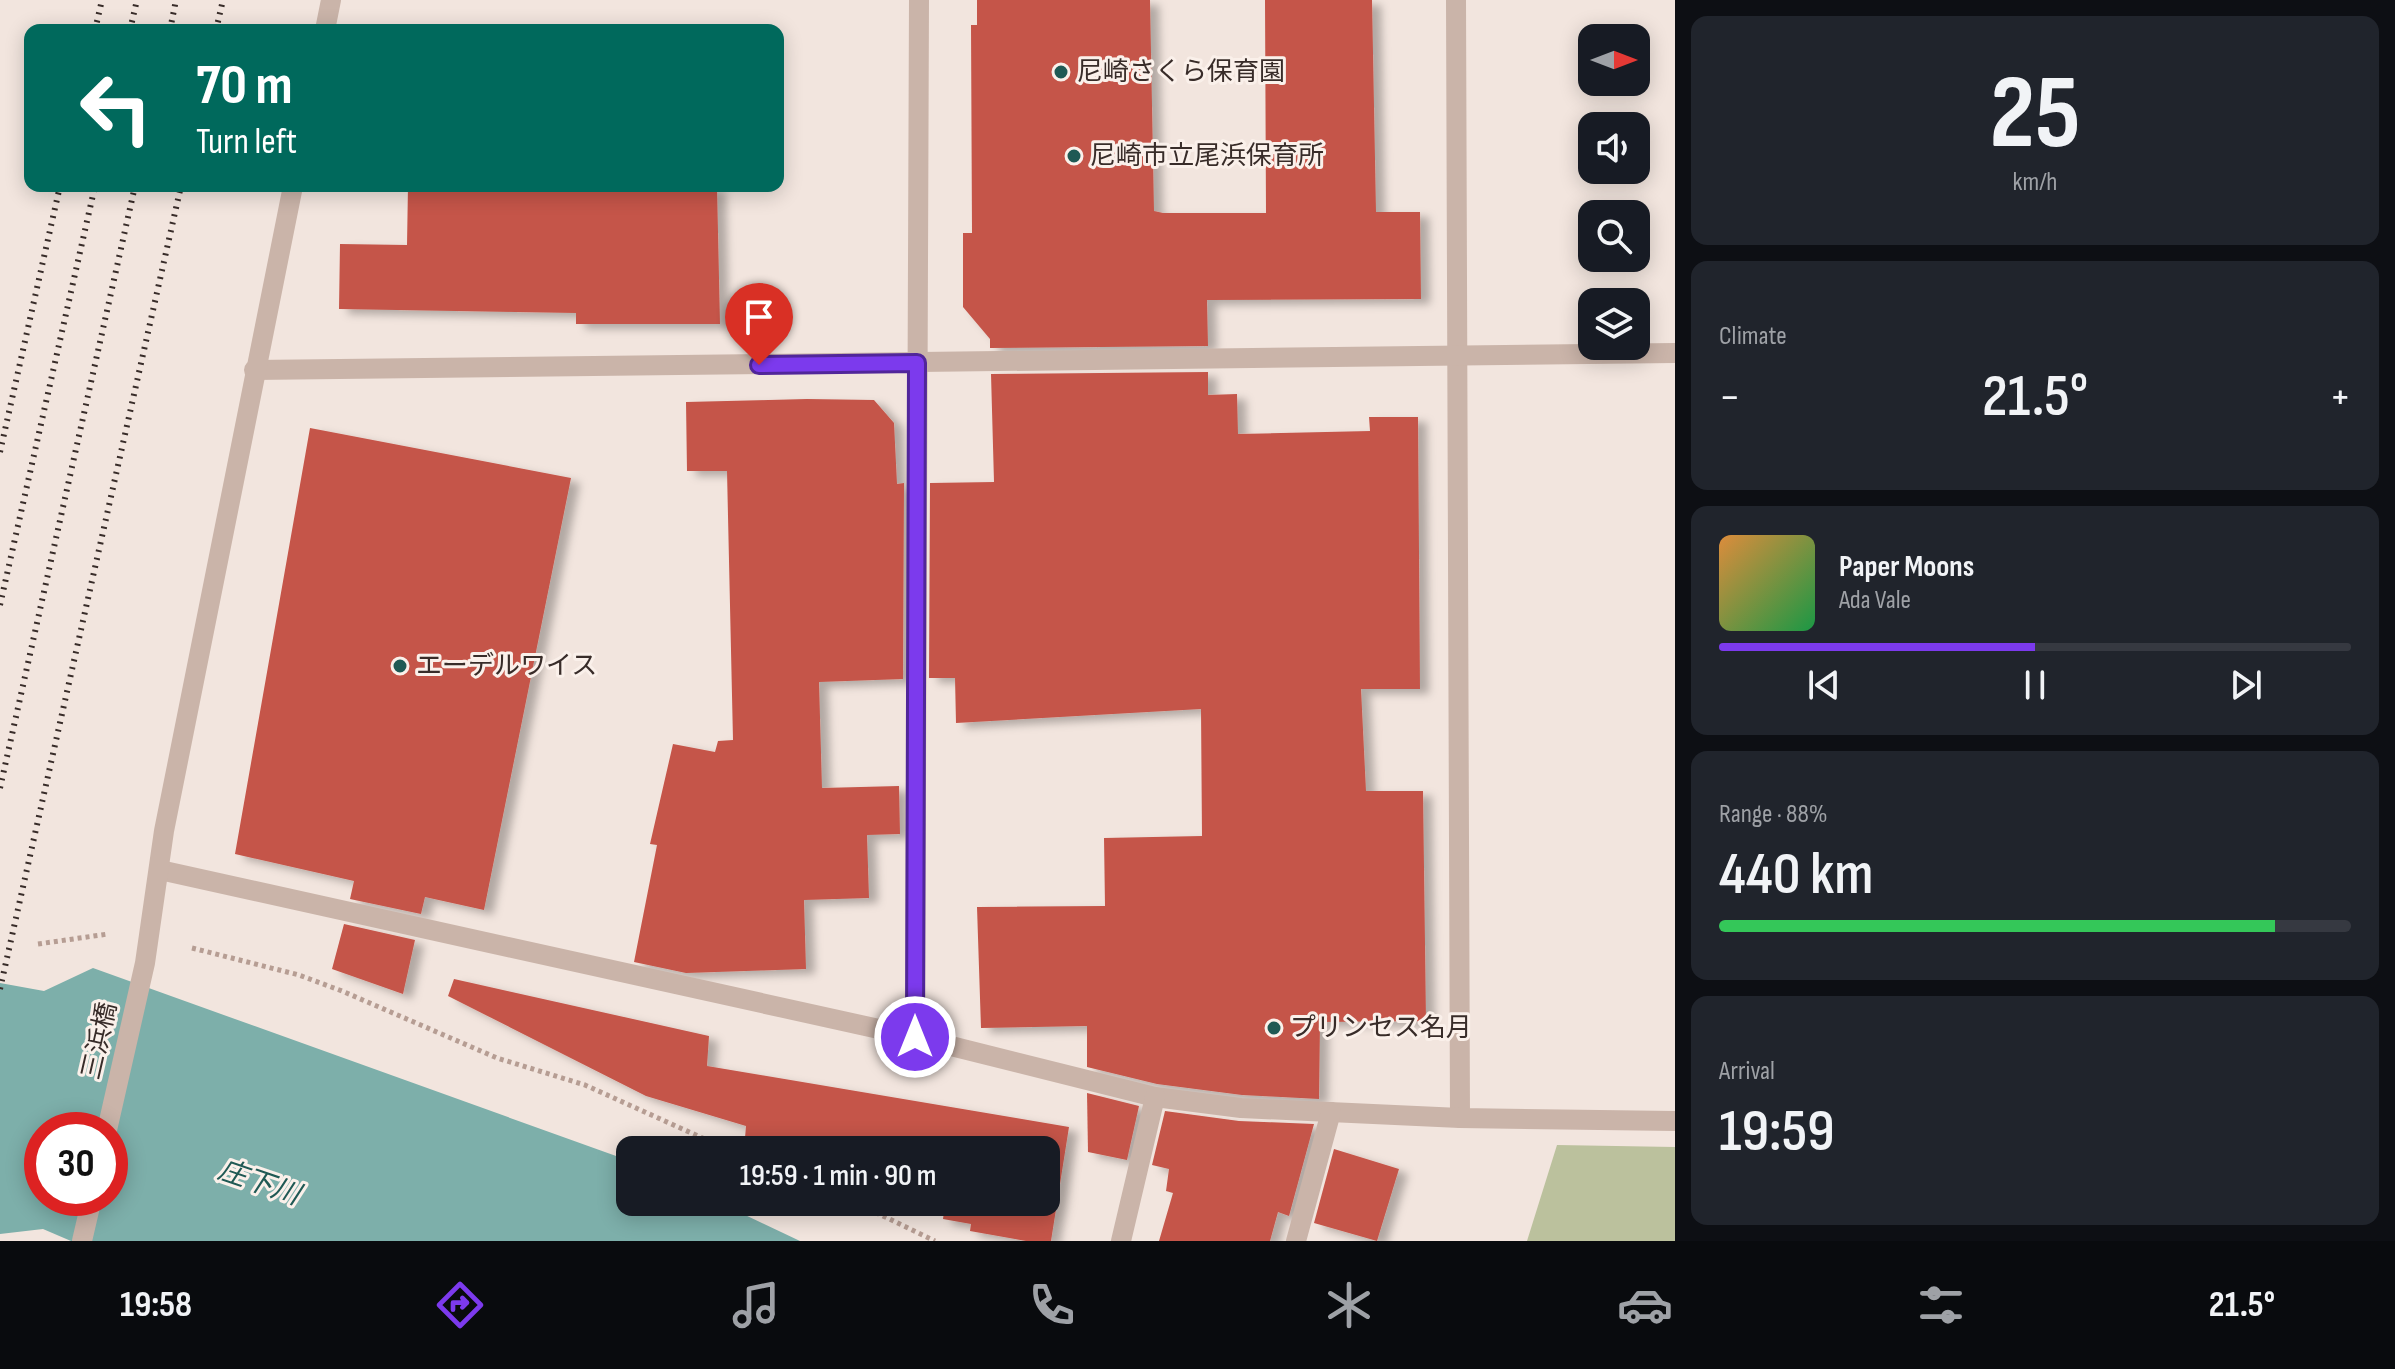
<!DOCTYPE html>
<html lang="en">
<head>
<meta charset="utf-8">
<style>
  :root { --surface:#171b24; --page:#20242c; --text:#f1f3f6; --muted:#9ea1a6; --line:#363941; --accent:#7c3aed }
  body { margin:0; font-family:"Sofia Sans Condensed","Noto Sans JP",sans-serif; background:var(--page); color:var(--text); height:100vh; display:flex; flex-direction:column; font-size:30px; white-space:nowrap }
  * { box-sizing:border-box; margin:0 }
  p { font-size:26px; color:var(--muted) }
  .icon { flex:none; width:44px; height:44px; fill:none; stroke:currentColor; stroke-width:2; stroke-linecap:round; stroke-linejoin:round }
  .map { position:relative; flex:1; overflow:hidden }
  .side { display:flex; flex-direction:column; gap:16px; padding:16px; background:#0d0f14; width:720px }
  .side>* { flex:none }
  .guide { position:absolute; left:24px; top:24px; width:760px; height:168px; border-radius:16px; box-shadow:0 4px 20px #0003; background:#00695c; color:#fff; overflow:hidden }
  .needle { width:52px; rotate:90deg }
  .controls { position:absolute; left:1578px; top:24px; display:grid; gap:16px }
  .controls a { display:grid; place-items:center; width:72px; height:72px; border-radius:16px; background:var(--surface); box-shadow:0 4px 20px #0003; font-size:40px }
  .speed { position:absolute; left:24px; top:1112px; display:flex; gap:16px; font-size:40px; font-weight:700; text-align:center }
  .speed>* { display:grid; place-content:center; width:104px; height:104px; border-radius:50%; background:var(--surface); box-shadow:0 4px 20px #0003; line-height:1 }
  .speed .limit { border:12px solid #d22; background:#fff; color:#111 }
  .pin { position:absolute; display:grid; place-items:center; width:68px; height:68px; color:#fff; margin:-82px -34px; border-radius:50% 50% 50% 0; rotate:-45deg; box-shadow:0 0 8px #0007 }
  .pin .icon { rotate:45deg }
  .me { position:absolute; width:88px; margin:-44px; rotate:0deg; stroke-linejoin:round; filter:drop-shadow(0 0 6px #0008) }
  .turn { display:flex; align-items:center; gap:28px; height:168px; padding:0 40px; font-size:36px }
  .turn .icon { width:104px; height:104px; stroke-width:2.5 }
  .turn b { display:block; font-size:56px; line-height:68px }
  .big { font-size:60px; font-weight:600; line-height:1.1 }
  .side .widget { flex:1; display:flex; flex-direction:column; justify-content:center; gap:12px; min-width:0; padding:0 28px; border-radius:16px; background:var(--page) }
  .side .dial { align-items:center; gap:0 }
  .dial b { font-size:104px; line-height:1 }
  .song { display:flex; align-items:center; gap:24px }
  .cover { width:96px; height:96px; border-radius:12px; background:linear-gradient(135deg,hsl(30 70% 55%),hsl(140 70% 35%)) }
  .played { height:8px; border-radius:4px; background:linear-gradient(90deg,var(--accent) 50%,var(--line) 50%) }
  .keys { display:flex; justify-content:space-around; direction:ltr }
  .heat { display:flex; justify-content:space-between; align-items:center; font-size:44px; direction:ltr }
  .charge { height:12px; border-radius:6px; background:linear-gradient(90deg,#34c759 88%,var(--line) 0) }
  .trip { position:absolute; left:616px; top:1136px; width:444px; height:80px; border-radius:16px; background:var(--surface); box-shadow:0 4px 20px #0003; font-weight:600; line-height:80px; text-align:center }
  .tabs { display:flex; height:128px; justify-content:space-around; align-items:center; background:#090b0e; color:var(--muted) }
  .tabs .icon { width:56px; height:56px }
  .tabs .selected { color:var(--accent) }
  .tabs b { font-size:36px; color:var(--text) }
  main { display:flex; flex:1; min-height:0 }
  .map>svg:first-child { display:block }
</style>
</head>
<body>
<main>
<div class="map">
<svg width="1675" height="1241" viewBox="0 0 1675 1241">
  <defs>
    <filter id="shadow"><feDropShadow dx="9" dy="5" stdDeviation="4" flood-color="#0004"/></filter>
  </defs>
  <rect width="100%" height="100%" fill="#f2e5de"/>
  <polygon fill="#bbc19d" points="1557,1145 1675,1147 1675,1241 1527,1241"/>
  <path fill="#7dafaa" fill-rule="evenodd" d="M93 968 630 1161V1202H718L800 1241H71L43 1229 0 1234V983L44 991ZM42 1130H110V1198H42Z"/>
  <g fill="#c55549" filter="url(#shadow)">
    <polygon points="977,0 1150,0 1154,211 1163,213 1266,213 1265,0 1372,0 1376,212 1420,212 1421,299 1207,300 1208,346 990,348 990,339 963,307 963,233 972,233 971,25 977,25"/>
    <polygon points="408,186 717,186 720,324 576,324 576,313 339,309 340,244 407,245"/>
    <polygon points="1208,372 1208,395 1237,394 1238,434 1370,431 1369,417 1418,417 1420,689 1361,689 1366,791 1423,791 1426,1021 1320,1022 1319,1099 1242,1095 1157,1084 1087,1067 1087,1026 981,1028 977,907 1105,906 1104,838 1202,836 1201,709 956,723 955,678 929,678 930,483 994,482 991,374"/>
    <polygon points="807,399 874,400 894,423 897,484 904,483 903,679 819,682 822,788 899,786 900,834 867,835 869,898 804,900 806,969 686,973 634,962 657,845 650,844 673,744 715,752 718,741 733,740 727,471 687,471 686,402"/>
    <polygon points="310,428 571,478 484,910 425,897 421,914 350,899 354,881 235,854"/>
    <polygon points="344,924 415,940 403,994 332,969"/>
    <polygon points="454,979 709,1036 707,1066 1069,1127 1051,1241 1026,1241 970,1231 971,1224 943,1219 945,1205 927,1202 1046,1202 1046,1150 744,1150 746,1126 646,1096 448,996"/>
    <polygon points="1087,1093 1139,1106 1127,1160 1088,1152"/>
    <polygon points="1165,1111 1239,1121 1314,1124 1289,1216 1278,1212 1270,1241 1159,1241 1173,1193 1166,1191 1169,1169 1152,1165"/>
    <polygon points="1334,1149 1399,1169 1377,1241 1314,1223"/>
  </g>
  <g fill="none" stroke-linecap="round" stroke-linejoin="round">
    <g stroke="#b69d93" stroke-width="5" stroke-dasharray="4 4" stroke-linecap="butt">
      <polyline points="38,944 108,934"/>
      <polyline points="192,948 299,975 342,991 497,1058 585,1085 729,1150"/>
      <polyline points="854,1202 935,1241"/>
    </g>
    <g stroke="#cab4a9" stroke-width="20">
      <polyline points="1456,0 1460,1118"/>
      <polyline points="325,30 331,0"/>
      <polyline points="254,370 1675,353"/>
      <polyline points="160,870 915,1037 1155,1097 1241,1108 1460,1118 1675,1121"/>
      <polyline points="915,1037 919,0"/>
      <polyline points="107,1130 145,963 164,831 293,186"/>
      <polyline points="82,1241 92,1198"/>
      <polyline points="1121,1241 1155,1097"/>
      <polyline points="1296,1241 1331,1112"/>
    </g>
    <g stroke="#382c29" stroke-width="6" stroke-dasharray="2 6" stroke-linecap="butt">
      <polyline points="95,30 102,0"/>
      <polyline points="130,30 137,0"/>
      <polyline points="170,30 176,0"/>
      <polyline points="216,30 223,0"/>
      <polyline points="0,452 60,186"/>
      <polyline points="0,605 95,186"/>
      <polyline points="0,788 135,186"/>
      <polyline points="0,989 181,186"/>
    </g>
  </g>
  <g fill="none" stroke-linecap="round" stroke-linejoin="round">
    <g stroke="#51269a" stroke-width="20">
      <polyline id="route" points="759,365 917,363 915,1037"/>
    </g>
    <use href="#route" stroke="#7c3aed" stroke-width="14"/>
  </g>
  <g fill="#1f5954" stroke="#faf0ea" stroke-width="3">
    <circle cx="1061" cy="72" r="8"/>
    <circle cx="1074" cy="156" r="8"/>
    <circle cx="400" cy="666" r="8"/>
    <circle cx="1274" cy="1028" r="8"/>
  </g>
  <g text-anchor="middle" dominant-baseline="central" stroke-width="6" stroke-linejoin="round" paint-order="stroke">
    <g font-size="26" fill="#382c29" stroke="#faf0ea" text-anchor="start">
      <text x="1077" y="72">尼崎さくら保育園</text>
      <text x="1090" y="156">尼崎市立尾浜保育所</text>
      <text x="416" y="666">エーデルワイス</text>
      <text x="1290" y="1028">プリンセス名月</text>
    </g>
    <g font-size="26" fill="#382c29" stroke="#faf0ea">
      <text transform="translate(100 1041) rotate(-77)">三浜橋</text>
    </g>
    <g font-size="28" font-style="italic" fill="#1f5954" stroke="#faf0ea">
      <text transform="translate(259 1183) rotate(19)">庄下川</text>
    </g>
  </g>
</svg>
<div class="controls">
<a><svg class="needle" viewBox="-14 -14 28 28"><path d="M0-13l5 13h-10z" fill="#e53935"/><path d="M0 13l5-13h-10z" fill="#9ea1a6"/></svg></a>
<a><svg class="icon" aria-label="sound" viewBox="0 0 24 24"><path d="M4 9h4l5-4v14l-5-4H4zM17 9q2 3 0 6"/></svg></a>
<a><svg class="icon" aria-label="search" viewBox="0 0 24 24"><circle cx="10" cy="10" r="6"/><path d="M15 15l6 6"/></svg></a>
<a><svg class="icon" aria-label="layers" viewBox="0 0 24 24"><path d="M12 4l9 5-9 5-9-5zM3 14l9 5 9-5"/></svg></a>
</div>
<div class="speed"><div class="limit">30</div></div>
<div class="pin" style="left:759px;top:365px;background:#d93025"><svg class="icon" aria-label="arrive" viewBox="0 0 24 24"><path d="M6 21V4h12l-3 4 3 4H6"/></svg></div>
<svg class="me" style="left:915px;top:1037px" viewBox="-20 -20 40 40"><circle r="17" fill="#7c3aed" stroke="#fff" stroke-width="3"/><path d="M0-11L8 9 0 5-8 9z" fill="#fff"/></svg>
<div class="trip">19:59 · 1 min · 90 m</div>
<div class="guide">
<div class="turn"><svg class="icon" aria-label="left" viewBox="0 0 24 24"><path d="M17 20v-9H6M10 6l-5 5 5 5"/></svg><div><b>70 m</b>Turn left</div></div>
</div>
</div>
<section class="side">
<div class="widget dial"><b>25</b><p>km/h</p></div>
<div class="widget"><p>Climate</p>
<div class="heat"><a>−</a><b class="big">21.5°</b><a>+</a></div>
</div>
<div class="widget">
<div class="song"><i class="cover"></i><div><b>Paper Moons</b><p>Ada Vale</p></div></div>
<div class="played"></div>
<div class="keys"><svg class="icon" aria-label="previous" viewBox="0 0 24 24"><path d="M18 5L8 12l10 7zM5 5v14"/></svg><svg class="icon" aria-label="pause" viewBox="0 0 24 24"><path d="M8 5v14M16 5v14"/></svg><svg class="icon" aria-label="next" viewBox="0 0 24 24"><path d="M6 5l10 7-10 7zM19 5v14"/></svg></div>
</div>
<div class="widget"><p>Range · 88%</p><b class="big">440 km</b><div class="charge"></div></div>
<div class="widget"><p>Arrival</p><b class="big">19:59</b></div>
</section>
</main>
<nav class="tabs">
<b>19:58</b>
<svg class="icon selected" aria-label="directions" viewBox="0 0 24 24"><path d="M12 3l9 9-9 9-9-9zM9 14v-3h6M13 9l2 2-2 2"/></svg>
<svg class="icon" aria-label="music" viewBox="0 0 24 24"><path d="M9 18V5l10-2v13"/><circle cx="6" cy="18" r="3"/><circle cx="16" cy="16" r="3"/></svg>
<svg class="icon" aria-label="phone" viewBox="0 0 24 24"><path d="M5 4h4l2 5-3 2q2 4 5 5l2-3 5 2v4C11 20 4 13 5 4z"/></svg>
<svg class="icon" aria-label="climate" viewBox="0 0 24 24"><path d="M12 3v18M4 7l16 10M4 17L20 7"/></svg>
<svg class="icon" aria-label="car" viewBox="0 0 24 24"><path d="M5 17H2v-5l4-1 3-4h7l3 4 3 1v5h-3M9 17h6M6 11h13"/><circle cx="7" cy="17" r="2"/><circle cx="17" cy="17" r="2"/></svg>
<svg class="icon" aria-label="filters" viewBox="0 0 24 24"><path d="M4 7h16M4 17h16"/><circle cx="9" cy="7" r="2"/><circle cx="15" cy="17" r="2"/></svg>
<b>21.5°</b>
</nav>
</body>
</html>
